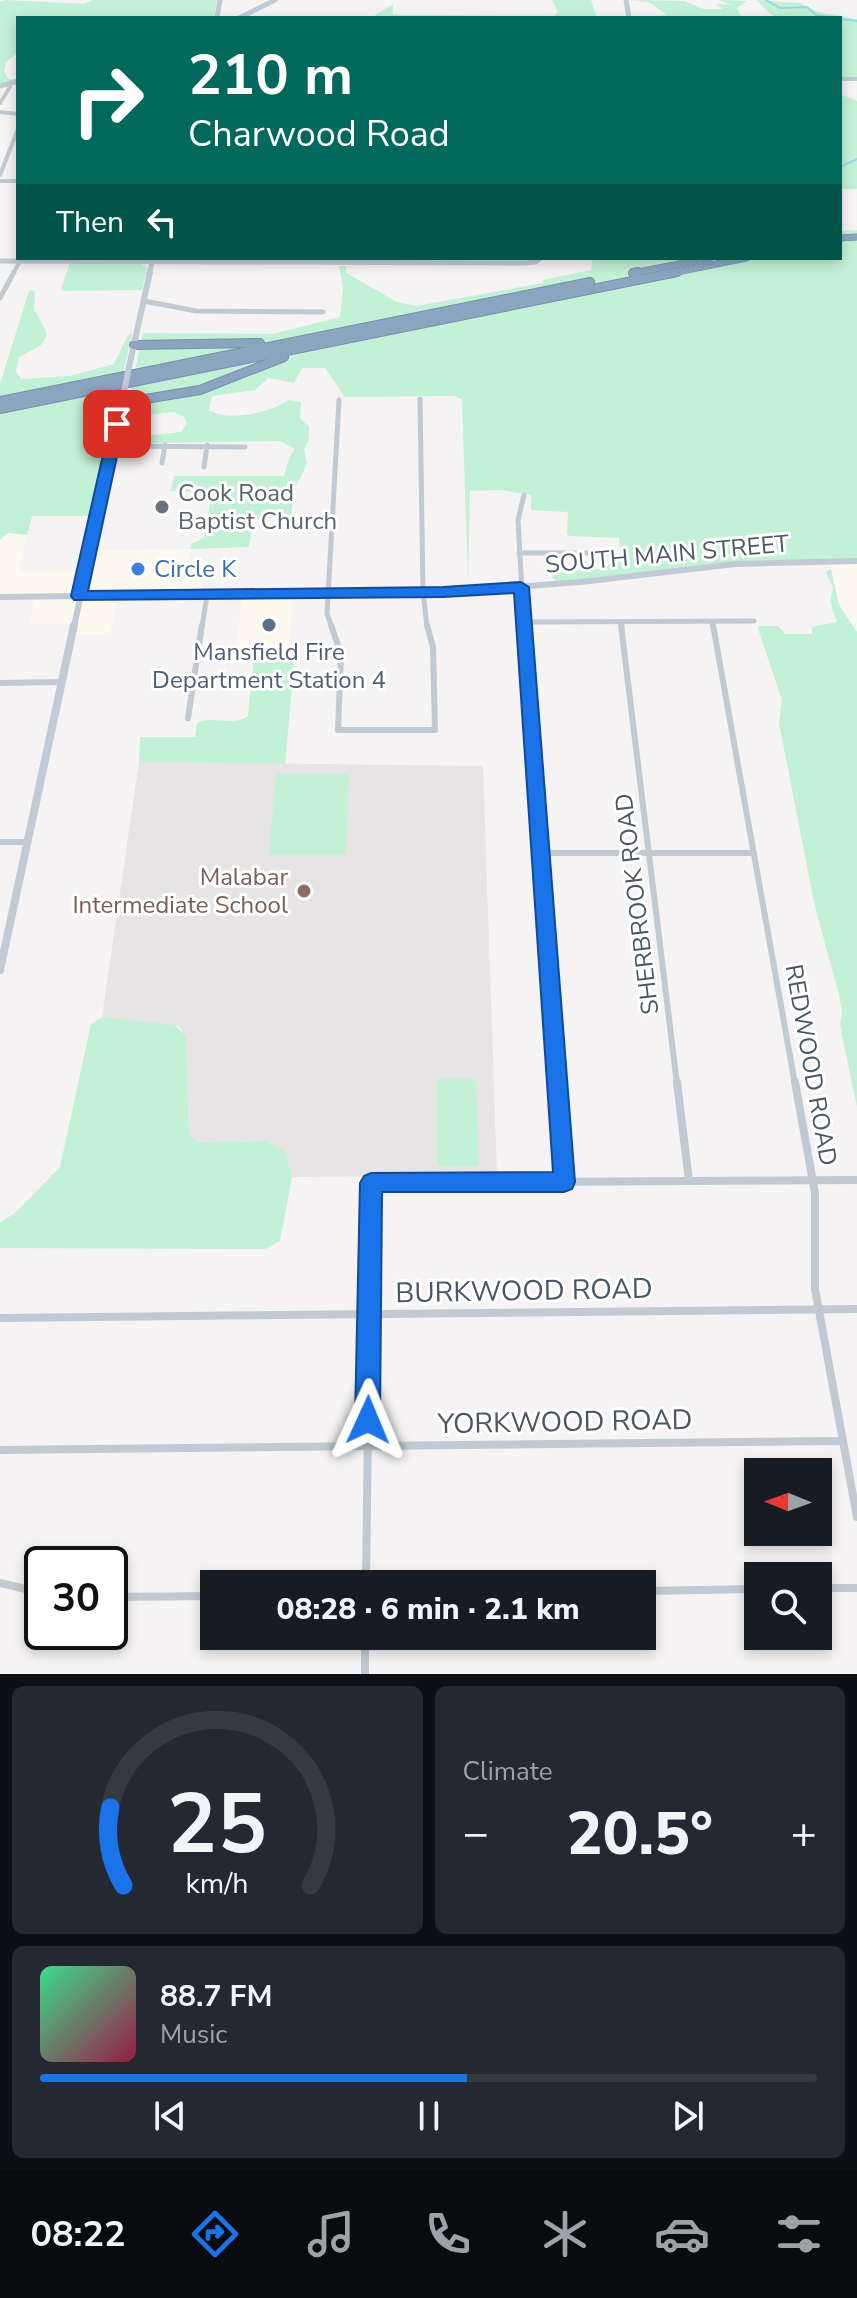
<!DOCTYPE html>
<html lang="en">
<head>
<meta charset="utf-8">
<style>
  :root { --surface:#171b24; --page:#242831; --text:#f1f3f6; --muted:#9ea1a6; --line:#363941; --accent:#1a73e8 }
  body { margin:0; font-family:"Nunito Sans",sans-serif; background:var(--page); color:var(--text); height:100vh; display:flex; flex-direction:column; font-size:30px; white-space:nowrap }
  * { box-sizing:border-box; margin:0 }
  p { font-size:26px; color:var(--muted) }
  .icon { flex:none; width:44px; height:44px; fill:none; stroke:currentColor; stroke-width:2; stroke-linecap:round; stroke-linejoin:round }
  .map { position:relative; height:1674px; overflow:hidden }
  .panel { display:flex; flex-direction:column; gap:12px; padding:12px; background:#0d0f14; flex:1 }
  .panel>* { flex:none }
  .guide { position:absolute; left:16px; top:16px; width:826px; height:244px; border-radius:0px; box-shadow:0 4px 12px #0003; background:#00695c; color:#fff; overflow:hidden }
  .needle { width:52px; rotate:271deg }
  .buttons { position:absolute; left:744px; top:1458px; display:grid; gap:16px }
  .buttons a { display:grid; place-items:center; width:88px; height:88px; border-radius:0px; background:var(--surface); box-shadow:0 4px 12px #0003; font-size:40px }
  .speed { position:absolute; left:24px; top:1546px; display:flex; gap:16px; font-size:40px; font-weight:700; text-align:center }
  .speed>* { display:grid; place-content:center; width:104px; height:104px; border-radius:50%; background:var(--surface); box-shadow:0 4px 12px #0003; line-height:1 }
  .speed .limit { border:4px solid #111; border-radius:12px; background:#fff; color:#111 }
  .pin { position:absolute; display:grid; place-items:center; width:68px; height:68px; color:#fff; margin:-34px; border-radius:16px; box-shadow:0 4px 12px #0006 }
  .me { position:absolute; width:88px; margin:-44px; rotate:1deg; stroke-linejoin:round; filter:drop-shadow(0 0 6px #0008) }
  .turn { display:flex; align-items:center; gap:28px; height:168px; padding:0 40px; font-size:36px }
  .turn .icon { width:104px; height:104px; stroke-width:2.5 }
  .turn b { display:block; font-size:56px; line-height:68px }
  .then { display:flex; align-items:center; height:76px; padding:0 40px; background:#0003; gap:16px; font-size:30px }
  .big { font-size:60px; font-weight:800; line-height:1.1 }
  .panel .widget { flex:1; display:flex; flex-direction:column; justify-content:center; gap:12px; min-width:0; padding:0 28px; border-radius:12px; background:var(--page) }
  .panel .dial { align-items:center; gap:0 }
  .dial svg { height:208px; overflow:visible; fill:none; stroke:var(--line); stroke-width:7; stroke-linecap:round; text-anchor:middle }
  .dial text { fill:var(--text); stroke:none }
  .song { display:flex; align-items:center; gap:24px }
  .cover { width:96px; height:96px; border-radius:12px; background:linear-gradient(135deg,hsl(150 70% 55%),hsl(340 70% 35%)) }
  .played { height:8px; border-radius:4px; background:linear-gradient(90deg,var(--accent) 55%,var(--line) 55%) }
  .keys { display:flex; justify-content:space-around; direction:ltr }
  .heat { display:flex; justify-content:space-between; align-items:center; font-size:44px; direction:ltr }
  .panel .tiles { flex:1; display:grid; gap:12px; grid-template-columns:1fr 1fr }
  .widget:last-child { grid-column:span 2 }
  .trip { position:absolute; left:200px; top:1570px; width:456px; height:80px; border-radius:0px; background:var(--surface); box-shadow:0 4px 12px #0003; font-weight:800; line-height:80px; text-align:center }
  .tab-bar { display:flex; height:128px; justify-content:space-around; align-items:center; background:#090b0e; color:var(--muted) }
  .tab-bar .icon { width:56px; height:56px }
  .tab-bar .on { color:var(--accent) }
  .tab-bar b { font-size:36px; color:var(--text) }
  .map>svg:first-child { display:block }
</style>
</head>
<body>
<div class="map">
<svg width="857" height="1674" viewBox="0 0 857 1674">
  <rect width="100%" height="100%" fill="#f5f3f3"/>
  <g fill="#fdf9ef">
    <polygon points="18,532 27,535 19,571 80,572 86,550 190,549 189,560 205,560 201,596 118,596 110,635 71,635 73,624 29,624 35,598 0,598 0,540 8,533"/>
    <polygon points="830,564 857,564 857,632 839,605"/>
    <polygon points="242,597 293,597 288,659 235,659"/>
  </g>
  <polygon fill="#e6e4e5" points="139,762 483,766 497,1175 292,1177 285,1151 266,1141 200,1143 189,1135 186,1037 179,1026 102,1017"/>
  <g fill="#c3f1d5">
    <polygon points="6,0 84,4 93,0 217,0 214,18 18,18 18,52 6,62 4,72 9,79 17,80 0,85 0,2"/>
    <polygon points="552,0 591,0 597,18 371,18 393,4 393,14 398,15 554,16 558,12"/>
    <polygon points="630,0 684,1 703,9 723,9 715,4 731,5 719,0 747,1 737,8 742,18 639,18 667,15 649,2"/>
    <polygon points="756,0 800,3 818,12 857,19 857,77 840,78 840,60 843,57 840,53 840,18 775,18"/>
    <polygon points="840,94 857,101 857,189 840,189"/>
    <path d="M857 230V559L738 561 557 582 549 573 553 570 604 569 620 553 619 538 570 536 567 534 568 512 531 510V495L501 490 470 491 468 581 462 399 454 396 345 397 325 368H302L294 383 268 378 255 390 212 396 209 410C230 423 270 412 289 400L301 402 300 418 309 427V439L304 450 307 464 294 490 291 516 254 520 249 547 190 549 191 544 204 538 212 492 171 491 174 476H284L289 458 295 449 280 441 146 443 142 438 146 436 181 432 187 423 184 417 174 412 125 417 143 333 273 334 340 317 343 288 339 266H346V273L397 302 416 306 543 283V280L591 270 593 258H840V231Z"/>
    <polygon points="70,263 139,263 147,268 142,290 63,291 61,289"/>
    <polygon points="32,290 35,292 34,309 46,331 46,338 41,345 19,357 16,371 21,379 70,376 114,364 128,335 132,333 91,516 32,516 27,535 8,533 0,540 0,384 29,291"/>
    <polygon points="831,569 839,605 857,632 857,1107 840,1026 842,1012 838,991 815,907 779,723 782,700 758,629 759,626 778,626 785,634 812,634 812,627 837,622 830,602 833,588 826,572"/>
    <path d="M259 659 286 660 294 664 285 764 139 762 140 737H195L197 723C213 715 234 727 248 716L253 663Z"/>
    <polygon points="276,774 349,774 346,855 269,855"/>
    <polygon points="102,1017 175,1025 186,1036 189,1135 200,1143 266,1141 285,1151 292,1177 280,1241 265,1249 0,1248 0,1223 16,1212 60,1167 91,1024"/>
    <polygon points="437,1079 476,1079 479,1166 437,1166"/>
  </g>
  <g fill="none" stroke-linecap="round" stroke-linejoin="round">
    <g stroke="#90daee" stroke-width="2">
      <polyline points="766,0 780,8 807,7 816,15 834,18"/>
      <polyline points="840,19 857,21"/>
      <polyline points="840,167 857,159"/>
    </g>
    <g stroke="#7690ad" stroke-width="7">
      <g id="highway-far1">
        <polyline points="840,238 857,237"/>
        <polyline points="633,273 710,258"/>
        <polyline points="667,274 746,258"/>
      </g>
    </g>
    <g stroke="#7690ad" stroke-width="10">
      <g id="highway">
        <polyline points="633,273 638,272"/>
        <polyline points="134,345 260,343"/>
        <polyline points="0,401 590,282"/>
        <polyline points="121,403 200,390 284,357"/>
        <polyline points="0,409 677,272"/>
      </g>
    </g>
    <g stroke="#c1cad2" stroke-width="4">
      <polyline points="840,79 857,79"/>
      <polyline points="0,103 10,87 8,84"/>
      <polyline points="0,112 18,114"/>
      <polyline points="0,175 18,129"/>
      <polyline points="0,181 18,181"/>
      <polyline points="13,274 20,261"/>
    </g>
    <g stroke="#c1cad2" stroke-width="5">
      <polyline points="0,298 14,272"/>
      <polyline points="144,301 196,311 323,312"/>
      <polyline points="420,399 423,592 427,627"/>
      <polyline points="112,446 245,447"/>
      <polyline points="162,463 165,445"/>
      <polyline points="204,467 207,445"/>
      <polyline points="524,495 518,520 524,627"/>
      <polyline points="519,553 613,553"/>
      <polyline points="523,622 754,621"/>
      <polyline points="621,622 622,627"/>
      <polyline points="712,622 713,627"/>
      <polyline points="202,627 207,595"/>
      <polyline points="332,627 327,614 339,400"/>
    </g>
    <g stroke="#c1cad2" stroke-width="6">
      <polyline points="331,625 341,654 338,730 435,730 433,647 427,625"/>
      <polyline points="524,625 557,1084"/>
      <polyline points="621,625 677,1084"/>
      <polyline points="713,625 795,1084"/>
      <polyline points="0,683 62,682"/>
      <polyline points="188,718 202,625"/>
      <polyline points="0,842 27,842"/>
      <polyline points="541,853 754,853"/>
    </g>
    <g stroke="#c1cad2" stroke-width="8">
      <polyline points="557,1082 564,1182"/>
      <polyline points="677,1082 689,1181"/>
      <polyline points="795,1082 815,1193 815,1289 857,1517"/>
      <polyline points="0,1318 857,1309"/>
      <polyline points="0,1450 843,1441"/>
      <polyline points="0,1583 42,1593"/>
      <polyline points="366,1584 371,1183 857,1180"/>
      <polyline points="818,1588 857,1588"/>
      <polyline points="642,1591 758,1589"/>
      <polyline points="110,1597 214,1596"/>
      <polyline points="365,1636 365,1674"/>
    </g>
    <g stroke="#c1cbd6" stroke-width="5">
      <polyline points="626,0 629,18"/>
      <polyline points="217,18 220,0"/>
      <polyline points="239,18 275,0"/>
      <polyline points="0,86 18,81"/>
      <polyline points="0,261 524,263 536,262 540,258"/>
      <polyline points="149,274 153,258"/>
    </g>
    <g stroke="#c1cbd6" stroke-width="6">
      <polyline points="129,367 150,272"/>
      <polyline points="0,597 464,591 581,582 735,564 857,561"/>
      <polyline points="74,627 124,392"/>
    </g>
    <polyline stroke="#c1cbd6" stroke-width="8" points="0,970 74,625"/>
    <use href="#highway-far1" stroke="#8ba5c1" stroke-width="6"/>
    <use href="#highway" stroke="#8ba5c1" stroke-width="8"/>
    <polyline stroke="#c1cbd6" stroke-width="6" points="124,392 129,367"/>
  </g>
  <polygon fill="#1a73e8" stroke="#114b97" stroke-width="2" points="117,420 124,424 88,591 443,587 521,582 529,587 575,1182 572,1189 564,1192 382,1192 380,1420 376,1428 368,1432 359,1428 355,1420 360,1183 364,1176 371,1173 553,1172 514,593 443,597 74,600 71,596 110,424"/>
  <circle fill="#6b7280" stroke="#fff" stroke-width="3" cx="162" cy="507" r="8"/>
  <circle fill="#3f7fe0" stroke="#fff" stroke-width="3" cx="138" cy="569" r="8"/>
  <circle fill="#5c6f8a" stroke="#fff" stroke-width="3" cx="269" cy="625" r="8"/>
  <circle fill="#8d6e63" stroke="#fff" stroke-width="3" cx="304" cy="891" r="8"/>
  <g text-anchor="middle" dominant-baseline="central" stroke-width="6" stroke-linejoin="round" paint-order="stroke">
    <g font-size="24" fill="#5b616d" stroke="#fff" text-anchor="start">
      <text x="178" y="493">Cook Road<tspan x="178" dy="28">Baptist Church</tspan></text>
    </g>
    <g font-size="24" fill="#4a5661" stroke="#fff">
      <text transform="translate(667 554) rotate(-5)">SOUTH MAIN STREET</text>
      <text transform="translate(637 904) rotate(-97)">SHERBROOK ROAD</text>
      <text transform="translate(811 1065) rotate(80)">REDWOOD ROAD</text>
    </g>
    <g font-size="24" fill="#366cbe" stroke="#fff" text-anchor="start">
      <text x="154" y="569">Circle K</text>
    </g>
    <g font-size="24" fill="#4e5e75" stroke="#fff">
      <text x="269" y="652">Mansfield Fire<tspan x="269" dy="28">Department Station 4</tspan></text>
    </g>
    <g font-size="24" fill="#785e54" stroke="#fff" text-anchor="end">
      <text x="288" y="877">Malabar<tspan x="288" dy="28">Intermediate School</tspan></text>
    </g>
    <g font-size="28" fill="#4a5661" stroke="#fff">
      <text transform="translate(524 1291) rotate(-1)">BURKWOOD ROAD</text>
      <text transform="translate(565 1422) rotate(-1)">YORKWOOD ROAD</text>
    </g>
  </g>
</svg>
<div class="buttons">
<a><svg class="needle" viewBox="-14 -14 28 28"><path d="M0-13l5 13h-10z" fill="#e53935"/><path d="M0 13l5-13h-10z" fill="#9ea1a6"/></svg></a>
<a><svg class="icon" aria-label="search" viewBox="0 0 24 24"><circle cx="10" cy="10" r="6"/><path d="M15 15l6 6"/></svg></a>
</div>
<div class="speed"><div class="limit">30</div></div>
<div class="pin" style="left:117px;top:424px;background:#d93025"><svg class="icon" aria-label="arrive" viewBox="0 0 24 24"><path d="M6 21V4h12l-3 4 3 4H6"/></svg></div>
<svg class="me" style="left:368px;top:1420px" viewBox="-20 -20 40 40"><path d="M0-17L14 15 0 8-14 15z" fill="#1a73e8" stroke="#fff" stroke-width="4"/></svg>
<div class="trip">08:28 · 6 min · 2.1 km</div>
<div class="guide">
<div class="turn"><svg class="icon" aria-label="right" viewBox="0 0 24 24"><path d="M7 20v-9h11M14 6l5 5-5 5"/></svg><div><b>210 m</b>Charwood Road</div></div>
<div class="then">Then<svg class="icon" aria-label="left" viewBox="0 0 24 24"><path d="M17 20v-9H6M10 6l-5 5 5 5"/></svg></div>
</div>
</div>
<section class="panel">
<div class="tiles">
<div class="widget dial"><svg viewBox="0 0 100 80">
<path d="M14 69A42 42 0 1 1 86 69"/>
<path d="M14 69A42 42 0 0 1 9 39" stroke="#1a73e8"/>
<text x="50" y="56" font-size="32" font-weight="700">25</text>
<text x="50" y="72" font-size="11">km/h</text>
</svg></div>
<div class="widget"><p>Climate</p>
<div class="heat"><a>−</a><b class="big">20.5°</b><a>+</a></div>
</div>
<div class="widget">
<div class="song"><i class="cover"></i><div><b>88.7 FM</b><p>Music</p></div></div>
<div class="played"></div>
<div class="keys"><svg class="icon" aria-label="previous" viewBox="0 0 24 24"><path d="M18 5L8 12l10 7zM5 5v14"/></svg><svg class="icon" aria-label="pause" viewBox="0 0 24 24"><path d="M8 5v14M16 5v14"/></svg><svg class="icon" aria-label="next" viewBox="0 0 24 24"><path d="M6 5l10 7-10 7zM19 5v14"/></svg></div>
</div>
</div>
</section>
<nav class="tab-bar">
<b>08:22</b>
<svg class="icon on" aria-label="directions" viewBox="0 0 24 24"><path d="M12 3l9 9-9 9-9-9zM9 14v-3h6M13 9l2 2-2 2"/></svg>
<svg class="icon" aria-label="music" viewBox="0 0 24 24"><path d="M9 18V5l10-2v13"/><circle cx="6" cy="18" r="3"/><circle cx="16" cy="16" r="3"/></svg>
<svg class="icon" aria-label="phone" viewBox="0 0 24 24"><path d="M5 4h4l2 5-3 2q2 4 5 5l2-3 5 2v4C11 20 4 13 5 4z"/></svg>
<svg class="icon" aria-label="climate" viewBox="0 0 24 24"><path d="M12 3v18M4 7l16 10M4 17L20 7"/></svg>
<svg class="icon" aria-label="car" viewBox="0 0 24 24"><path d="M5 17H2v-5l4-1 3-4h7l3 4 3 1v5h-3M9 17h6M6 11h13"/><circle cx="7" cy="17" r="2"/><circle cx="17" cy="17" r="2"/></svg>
<svg class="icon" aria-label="filters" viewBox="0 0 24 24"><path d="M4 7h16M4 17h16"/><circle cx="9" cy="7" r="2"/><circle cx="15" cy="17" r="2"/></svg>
</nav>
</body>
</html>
